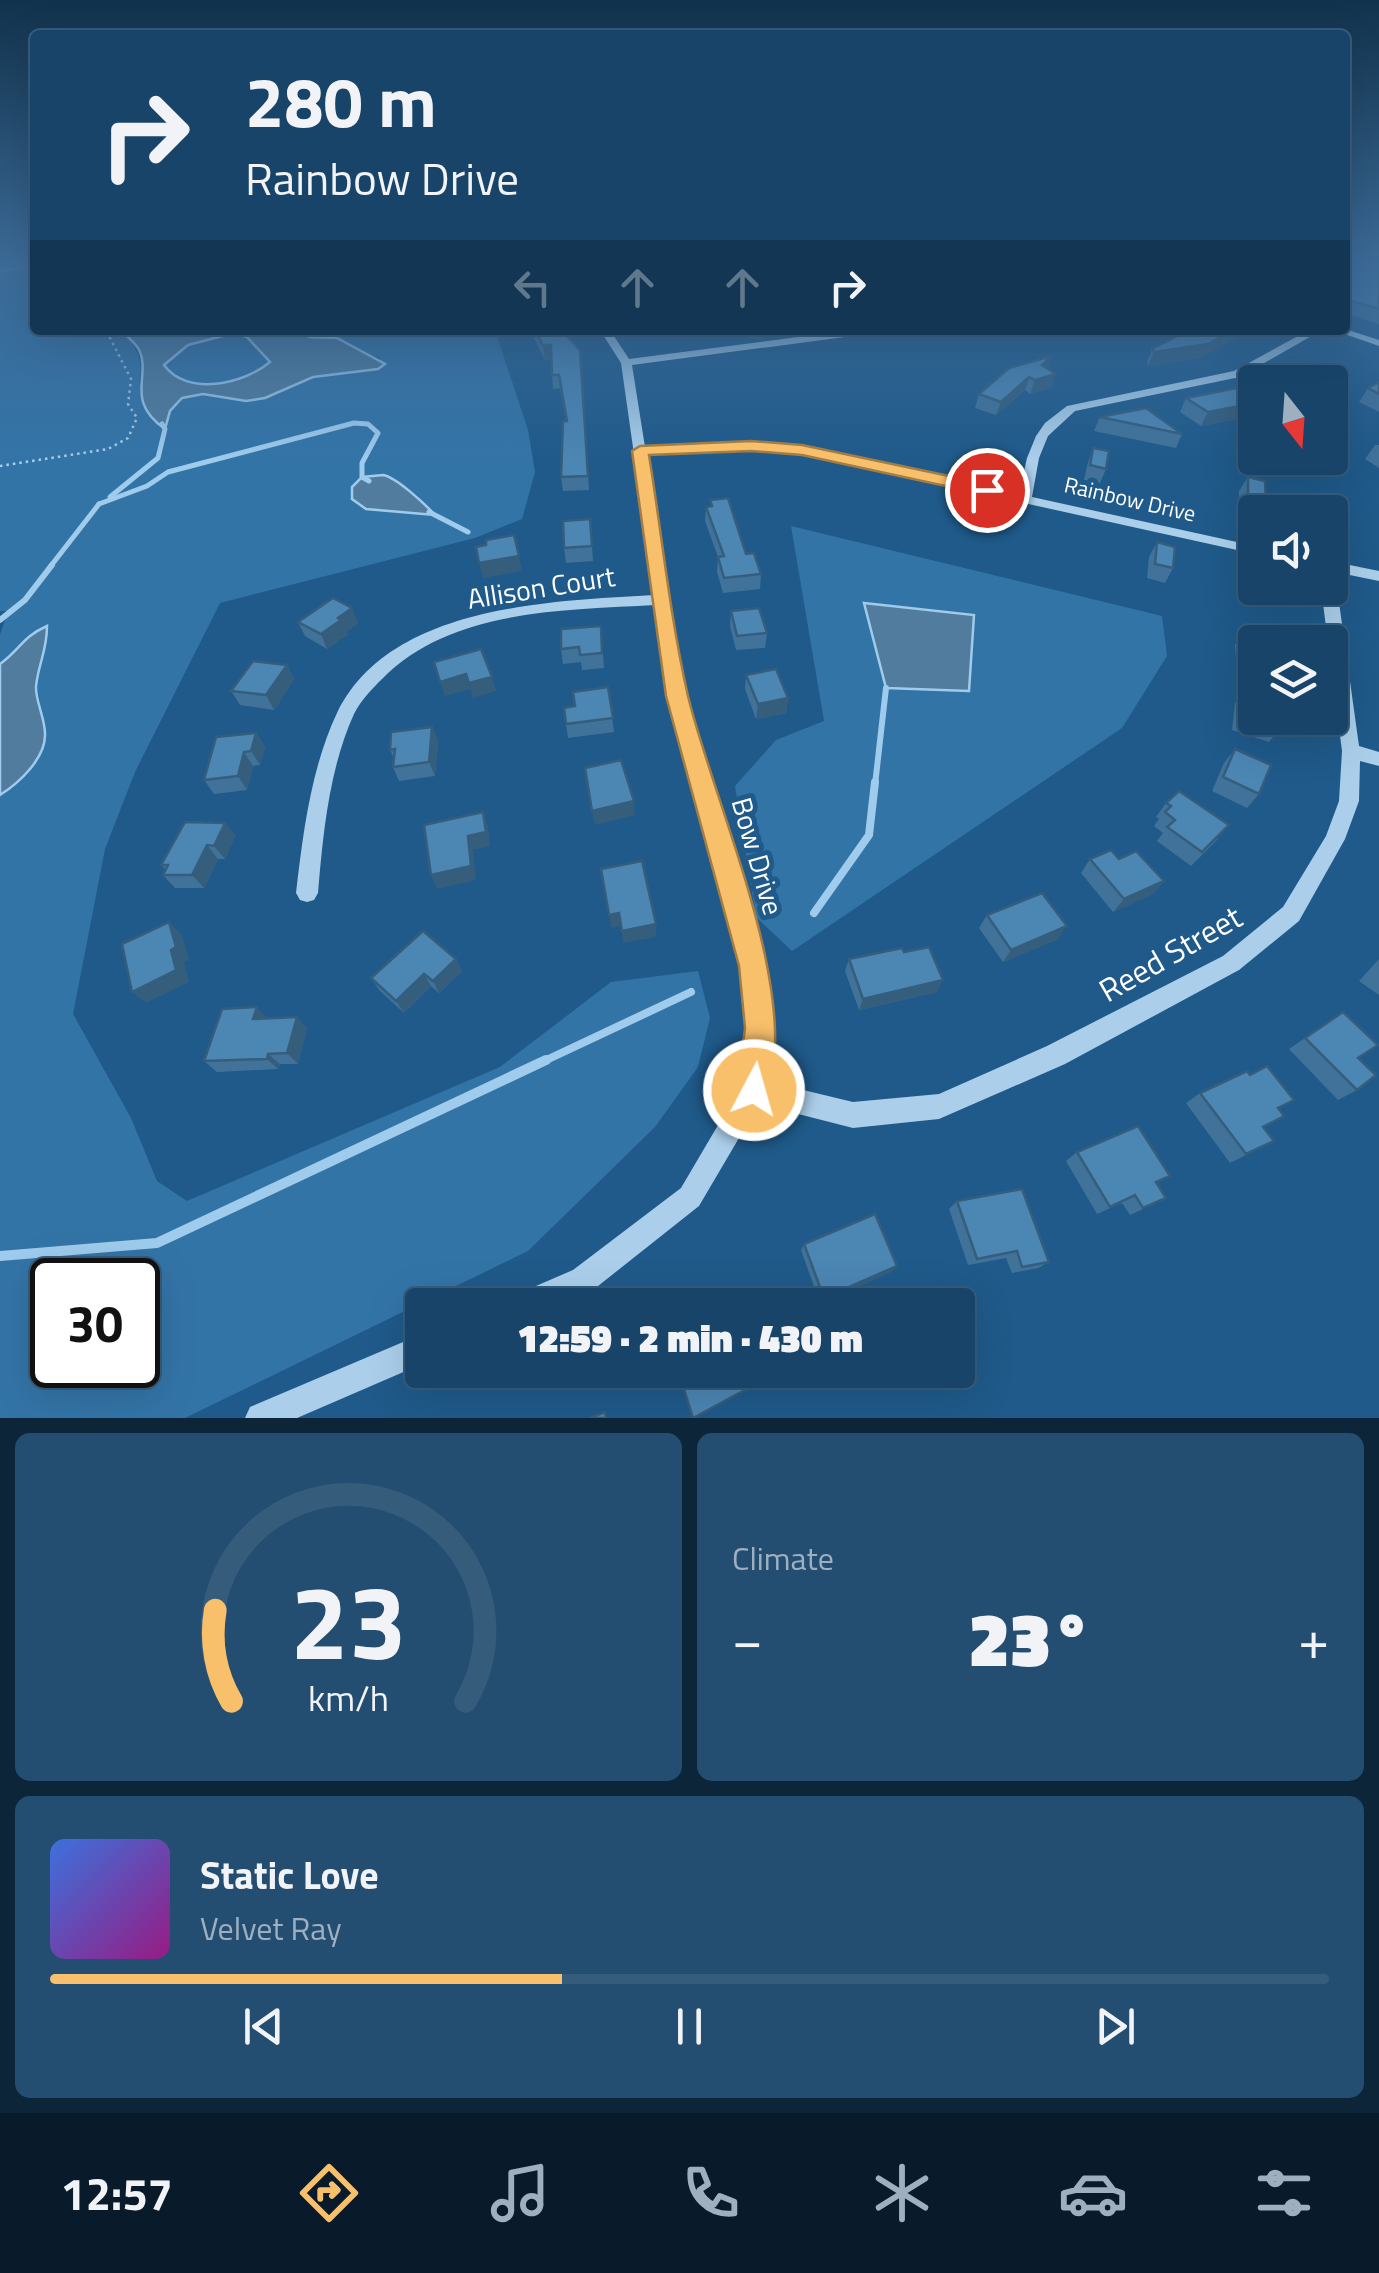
<!DOCTYPE html>
<html lang="en">
<head>
<meta charset="utf-8">
<style>
  :root { --surface:#174468; --page:#244e71; --text:#f1f3f6; --muted:#9eb0c0; --line:#365c7c; --accent:#f9c06b }
  body { margin:0; font-family:"Titillium Web",sans-serif; background:var(--page); color:var(--text); height:100vh; display:flex; flex-direction:column; font-size:38px; white-space:nowrap }
  * { box-sizing:border-box; margin:0 }
  p { font-size:32px; color:var(--muted) }
  .icon { flex:none; width:55px; height:55px; fill:none; stroke:currentColor; stroke-width:2; stroke-linecap:round; stroke-linejoin:round }
  .map { position:relative; height:1418px; overflow:hidden }
  .drawer { display:flex; flex-direction:column; gap:15px; padding:15px; background:#0d2539; flex:1 }
  .drawer>* { flex:none }
  .guide { position:absolute; left:30px; top:30px; width:1320px; height:305px; border-radius:10px; box-shadow:0 10px 40px #0002,0 0 0 2px var(--line); background:#174468; color:var(--text); overflow:hidden }
  .needle { width:65px; rotate:163deg }
  .buttons { position:absolute; left:1238px; top:365px; display:grid; gap:20px }
  .buttons a { display:grid; place-items:center; width:110px; height:110px; border-radius:10px; background:var(--surface); box-shadow:0 10px 40px #0002,0 0 0 2px var(--line); font-size:50px }
  .speed { position:absolute; left:30px; top:1258px; display:flex; gap:20px; font-size:50px; font-weight:700; text-align:center }
  .speed>* { display:grid; place-content:center; width:130px; height:130px; border-radius:50%; background:var(--surface); box-shadow:0 10px 40px #0002,0 0 0 2px var(--line); line-height:1 }
  .speed .limit { border:5px solid #111; border-radius:15px; background:#fff; color:#111 }
  .pin { position:absolute; display:grid; place-items:center; width:85px; height:85px; color:#fff; margin:-42px; border:5px solid #fff; border-radius:50%; box-shadow:0 2px 10px #0007 }
  .me { position:absolute; width:110px; margin:-55px; rotate:6deg; stroke-linejoin:round; filter:drop-shadow(0 0 8px #0008) }
  .turn { display:flex; align-items:center; gap:35px; height:210px; padding:0 50px; font-size:45px }
  .turn .icon { width:130px; height:130px; stroke-width:2.5 }
  .turn b { display:block; font-size:70px; line-height:85px }
  .lanes { display:flex; align-items:center; height:95px; padding:0 50px; background:#0003; justify-content:center; gap:50px; direction:ltr }
  .lanes .off { opacity:.35 }
  .big { font-size:75px; font-weight:800; line-height:1.1 }
  .drawer .widget { flex:1; display:flex; flex-direction:column; justify-content:center; gap:15px; min-width:0; padding:0 35px; border-radius:15px; background:var(--page) }
  .drawer .dial { align-items:center; gap:0 }
  .dial svg { height:260px; overflow:visible; fill:none; stroke:var(--line); stroke-width:7; stroke-linecap:round; text-anchor:middle }
  .dial text { fill:var(--text); stroke:none }
  .song { display:flex; align-items:center; gap:30px }
  .cover { width:120px; height:120px; border-radius:15px; background:linear-gradient(135deg,hsl(220 70% 55%),hsl(310 70% 35%)) }
  .played { height:10px; border-radius:5px; background:linear-gradient(90deg,var(--accent) 40%,var(--line) 40%) }
  .keys { display:flex; justify-content:space-around; direction:ltr }
  .heat { display:flex; justify-content:space-between; align-items:center; font-size:55px; direction:ltr }
  .drawer .tiles { flex:1; display:grid; gap:15px; grid-template-columns:1fr 1fr }
  .widget:last-child { grid-column:span 2 }
  .trip { position:absolute; left:405px; top:1288px; width:570px; height:100px; border-radius:10px; background:var(--surface); box-shadow:0 10px 40px #0002,0 0 0 2px var(--line); font-weight:800; line-height:100px; text-align:center }
  .tab-bar { display:flex; height:160px; justify-content:space-around; align-items:center; background:#091b2a; color:var(--muted) }
  .tab-bar .icon { width:70px; height:70px }
  .tab-bar .current { color:var(--accent) }
  .tab-bar b { font-size:45px; color:var(--text) }
  .map>svg:first-child { display:block }
</style>
</head>
<body>
<div class="map">
<svg width="1379" height="1418" viewBox="0 0 1379 1418">
  <rect width="100%" height="100%" fill="#1f5a8a"/>
  <g fill="#3374a7" fill-rule="evenodd">
    <path d="M0 264H35V330H122C135 349 145 356 139 382L165 428 170 411 181 398 203 394 247 401 265 398 313 377 378 369 380 358C363 354 350 342 334 338 319 334 307 336 292 330H495L528 430 535 472 522 519 475 538 220 603 135 772 105 849 73 1014 131 1118 157 1181 187 1201 500 1067 611 982 698 971 710 1018 698 1067 655 1127 528 1251 185 1418H0V795C21 782 35 744 40 720 43 706 35 689 38 673 41 654 47 651 47 627 21 637 21 650 0 664V635L8 611H0ZM52 1280H138V1365H52Z"/>
    <path d="M234 333 247 337 271 362C244 384 188 397 164 364L188 345Z"/>
    <polygon points="791,526 1162,616 1167,656 1122,728 792,951 756,917 735,786 776,740 824,721"/>
  </g>
  <g fill="#527c9d" stroke="#9fcced" stroke-width="2.5" fill-rule="evenodd">
    <path d="M122 330H292L310 337 337 338 385 364 378 369 313 377 265 398 246 401 203 394 182 398 170 411 165 429C123 400 153 374 138 348 134 342 126 336 122 330ZM234 333 247 337 270 362C244 384 187 397 164 365L188 345Z"/>
    <path d="M383 475C396 477 425 504 435 515L366 509 352 499V487L362 477Z"/>
    <polygon points="864,603 974,615 969,691 886,688"/>
    <path d="M47 626C47 652 38 664 36 687 36 703 45 718 45 734 46 758 19 783 0 795V664C20 650 22 637 47 626Z"/>
  </g>
  <g fill="none" stroke-linecap="round" stroke-linejoin="round">
    <polyline stroke="#9fcced" stroke-width="4" points="0,271 34,264"/>
    <g stroke="#9fcced" stroke-width="5">
      <polyline points="110,497 158,458 165,429 162,424"/>
      <polyline points="99,504 147,486 168,472 354,423 368,424 378,433 362,463 362,477 369,481"/>
      <polyline points="429,512 468,532"/>
      <polyline points="50,567 99,504"/>
    </g>
    <g stroke="#9fcced" stroke-width="6">
      <polyline points="0,620 25,600 52,565"/>
      <polyline points="875,785 886,688"/>
    </g>
    <g stroke="#9fcced" stroke-width="8">
      <polyline points="814,913 869,835 875,782"/>
      <polyline points="540,1063 691,992"/>
    </g>
    <polyline stroke="#9fcced" stroke-width="10" points="0,1256 157,1243 546,1060"/>
    <polyline stroke="#abcfeb" stroke-width="2.5" stroke-dasharray="2.5 4" stroke-linecap="butt" points="0,466 108,449 128,438 137,418 128,404 131,379 106,330"/>
    <g fill="#abcfeb" fill-rule="evenodd">
      <polygon points="1345,329 1379,340 1379,346 1333,330"/>
      <path d="M600 330H610L629 359 852 330H880L875 333 632 365 645 447 751 442 802 446 1019 494 1027 458 1036 436 1045 423 1067 406 1234 371 1309 330H1322L1245 374 1259 382H1255V388L1235 378 1075 411 1048 436 1039 458 1032 497 1255 546V554L802 454 751 450 646 454 686 696 765 966 773 1028 766 1081 853 1102 939 1094 1047 1046 1223 956 1283 907 1326 836 1339 801 1342 751 1321 588H1330V583L1337 588 1359 746 1379 752V766L1360 761 1359 801 1345 839 1299 921 1239 970 1065 1064 939 1119 853 1128 759 1104 699 1206 593 1290 559 1305H511L515 1295 573 1270 681 1188 741 1086 749 1028 743 966 668 696 655 605C565 610 450 609 382 679 371 690 361 700 354 714 329 769 323 834 318 893L314 900 307 902 300 900 296 893C303 833 311 768 337 713 389 605 551 601 654 595L621 363Z"/>
      <polygon points="1330,561 1379,571 1379,581 1330,571"/>
      <polygon points="422,1334 422,1364 297,1418 245,1418 250,1407"/>
    </g>
  </g>
  <g fill="#41739a">
    <polygon points="1345,264 1379,264 1379,324 1345,313"/>
    <polygon points="522,330 561,330 580,350 589,490 563,491 561,477 566,421 560,388 553,389 551,359 545,360 530,330 523,331"/>
    <polygon points="742,330 763,330 763,338 751,339"/>
    <polygon points="1152,349 1202,357 1148,366 1147,362"/>
    <polygon points="1052,356 1048,369 1052,387 1030,394 1025,390 996,415 975,408 979,394"/>
    <polygon points="1379,382 1379,412 1359,402 1368,388"/>
    <polygon points="1186,398 1255,399 1255,411 1252,416 1201,426 1180,412"/>
    <polygon points="1100,417 1182,434 1176,448 1094,431"/>
    <polygon points="1375,445 1379,445 1379,468 1365,459"/>
    <polygon points="1093,448 1106,469 1100,483 1084,480 1088,462"/>
    <polygon points="1248,477 1266,501 1259,512 1255,512 1255,515 1239,511 1239,491"/>
    <polygon points="710,500 761,574 760,589 723,593 717,572 718,557 705,521 706,507 710,506"/>
    <polygon points="590,519 593,561 566,563 564,548"/>
    <polygon points="1157,542 1173,568 1165,583 1147,578 1149,557"/>
    <polygon points="731,611 767,633 765,648 736,650 730,626"/>
    <polygon points="298,622 358,623 346,632 347,635 327,649 305,636"/>
    <polygon points="601,626 604,668 582,670 581,662 563,664 561,649"/>
    <polygon points="1245,630 1255,642 1255,674 1237,670 1235,645"/>
    <polygon points="287,665 294,679 274,710 240,705 231,691"/>
    <polygon points="746,675 788,698 786,713 756,719 745,689"/>
    <polygon points="608,687 614,732 568,738 566,724"/>
    <polygon points="1246,688 1281,727 1269,742 1232,730 1235,703"/>
    <polygon points="432,727 438,741 435,776 399,781 393,767 394,759 390,750"/>
    <polygon points="256,733 265,747 260,765 253,766 247,790 214,794 204,780"/>
    <polygon points="1235,749 1259,794 1247,808 1212,791 1224,763"/>
    <polygon points="1166,803 1218,839 1191,866 1157,841 1163,833 1154,826 1159,819 1156,817"/>
    <polygon points="225,823 235,836 225,859 218,859 204,888 175,888 163,875 166,870 161,865"/>
    <polygon points="1090,859 1119,859 1164,881 1153,894 1113,912 1081,873"/>
    <polygon points="987,915 1058,939 1003,962 979,928"/>
    <polygon points="904,952 937,992 859,1010 845,971 849,959"/>
    <polygon points="456,959 462,971 439,993 431,986 404,1013 379,990 371,978"/>
    <polygon points="1379,959 1379,995 1359,981"/>
    <polygon points="1343,1012 1358,1058 1357,1090 1338,1100 1289,1049"/>
    <polygon points="268,1018 307,1028 298,1064 280,1064 278,1069 217,1072 204,1061"/>
    <polygon points="1200,1093 1278,1109 1263,1128 1274,1141 1230,1163 1186,1103"/>
    <polygon points="1077,1152 1170,1176 1157,1183 1152,1205 1130,1215 1122,1203 1097,1214 1066,1161"/>
    <polygon points="957,1201 1049,1262 1038,1268 1012,1273 1006,1258 968,1265 949,1209"/>
    <polygon points="804,1244 891,1272 820,1303 801,1250"/>
  </g>
  <g fill="#355e7d">
    <polygon points="752,330 763,330 763,338 751,339"/>
    <polygon points="1233,330 1250,330 1202,357 1148,366 1154,352"/>
    <polygon points="551,345 552,358 545,360 543,346"/>
    <polygon points="1052,356 1048,370 1042,365"/>
    <polygon points="1056,374 1052,387 1030,394 1035,380"/>
    <polygon points="1029,377 1025,390 996,415 1001,402"/>
    <polygon points="1255,403 1255,411 1252,416 1201,426 1208,412"/>
    <polygon points="519,556 522,571 483,578 479,563"/>
    <polygon points="352,608 358,623 346,632 347,635 327,649 321,634 338,618"/>
    <polygon points="287,665 294,679 274,710 266,695"/>
    <polygon points="466,674 470,689 445,696 440,682"/>
    <polygon points="492,677 496,691 473,698 469,683"/>
    <polygon points="788,698 786,713 756,719 758,704"/>
    <polygon points="432,727 438,741 435,776 429,762"/>
    <polygon points="256,733 265,747 260,765 251,751"/>
    <polygon points="244,752 253,766 247,790 238,776"/>
    <polygon points="634,801 635,815 595,825 592,811"/>
    <polygon points="483,812 488,826 490,846 473,850 476,880 437,889 431,875"/>
    <polygon points="225,823 235,836 225,859 214,846"/>
    <polygon points="207,845 218,859 204,888 192,875"/>
    <polygon points="1164,881 1153,894 1113,912 1124,899"/>
    <polygon points="619,913 620,926 611,928 609,915"/>
    <polygon points="169,922 182,935 189,960 184,962 189,982 146,1003 132,992 171,950"/>
    <polygon points="656,924 656,937 623,943 622,931"/>
    <polygon points="1067,926 1058,939 1003,962 1011,950"/>
    <polygon points="456,959 462,971 439,993 433,981"/>
    <polygon points="424,974 431,986 404,1013 396,1001"/>
    <polygon points="943,980 937,992 859,1010 863,999"/>
    <polygon points="257,1007 268,1019 253,1019"/>
    <polygon points="297,1017 307,1028 298,1064 287,1053"/>
    <polygon points="268,1054 280,1064 278,1069 267,1059"/>
    <polygon points="897,1266 891,1272 820,1303 824,1298"/>
  </g>
  <g fill="#4c86b3" stroke="#355e7d" stroke-width="2.5">
    <polygon points="1345,264 1379,264 1379,309 1345,299"/>
    <polygon points="535,330 561,330 580,350 588,476 561,477 563,421 567,421 559,375 552,375 551,345 543,346"/>
    <polygon points="1189,330 1233,330 1208,344 1154,352 1152,349"/>
    <polygon points="1052,356 1042,365 1056,374 1035,380 1029,377 1001,402 979,394 1009,368"/>
    <polygon points="1379,382 1379,394 1368,388"/>
    <polygon points="1237,388 1255,399 1255,403 1208,412 1186,398"/>
    <polygon points="1146,408 1182,434 1100,417"/>
    <polygon points="1093,448 1109,451 1106,469 1090,465"/>
    <polygon points="1248,477 1265,481 1266,501 1248,497"/>
    <polygon points="728,498 746,554 754,553 761,574 724,578 718,557 724,556 706,507 712,506 710,500"/>
    <polygon points="590,519 592,546 564,548 563,521"/>
    <polygon points="514,535 519,556 479,563 476,547 486,545 486,540"/>
    <polygon points="1157,542 1175,547 1173,568 1155,564"/>
    <polygon points="333,598 352,608 338,618 341,620 321,634 298,622"/>
    <polygon points="759,608 767,633 737,636 731,611"/>
    <polygon points="601,626 602,653 580,655 579,647 561,649 561,629"/>
    <polygon points="1245,630 1279,638 1280,642 1255,642 1255,657 1248,655"/>
    <polygon points="481,649 492,677 469,683 466,674 440,682 434,662"/>
    <polygon points="253,661 287,665 266,695 231,691"/>
    <polygon points="776,669 788,698 758,704 746,675"/>
    <polygon points="608,687 613,718 566,724 564,708 575,706 573,692"/>
    <polygon points="1246,688 1255,691 1255,718 1282,718 1281,727 1243,716"/>
    <polygon points="432,727 429,762 393,767 395,749 390,750 391,732"/>
    <polygon points="256,733 251,751 244,752 238,776 204,780 216,737"/>
    <polygon points="1235,749 1271,765 1259,794 1223,777"/>
    <polygon points="621,760 634,801 592,811 585,768"/>
    <polygon points="1179,791 1229,825 1202,852 1167,827 1175,820 1165,812 1171,806 1166,803"/>
    <polygon points="483,812 486,832 468,836 471,866 431,875 424,825"/>
    <polygon points="185,822 225,823 214,846 207,845 192,875 163,875 168,865 161,865"/>
    <polygon points="1111,850 1119,859 1136,851 1164,881 1124,899 1090,859"/>
    <polygon points="642,861 656,924 622,931 619,913 609,915 601,869"/>
    <polygon points="1042,893 1067,926 1011,950 987,915"/>
    <polygon points="169,922 176,947 171,950 176,970 132,992 122,944"/>
    <polygon points="423,931 456,959 433,981 424,974 396,1001 371,978"/>
    <polygon points="929,947 943,980 863,999 849,959 902,948 904,952"/>
    <polygon points="257,1007 253,1019 297,1017 287,1053 268,1054 267,1059 204,1061 222,1009"/>
    <polygon points="1343,1012 1378,1045 1358,1058 1376,1075 1357,1090 1305,1038"/>
    <polygon points="1267,1066 1294,1100 1278,1108 1284,1116 1263,1127 1274,1141 1246,1154 1200,1093 1247,1071 1250,1075"/>
    <polygon points="1138,1126 1170,1176 1156,1182 1166,1198 1143,1208 1135,1195 1110,1207 1077,1152"/>
    <polygon points="1022,1189 1049,1262 1022,1267 1017,1251 977,1259 957,1201"/>
    <polygon points="875,1214 897,1266 824,1298 804,1244"/>
    <polygon points="678,1370 768,1370 771,1376 693,1418"/>
    <polygon points="605,1412 606,1418 590,1418"/>
  </g>
  <linearGradient id="sky" x2="0" y2="1"><stop stop-color="#11324c"/><stop offset="0.57" stop-color="#3c6b98"/><stop offset="1" stop-color="#3c6b98" stop-opacity="0"/></linearGradient>
  <rect width="1379" height="462" fill="url(#sky)"/>
  <path fill="#f9c06b" stroke="#a27d46" stroke-width="2.5" d="M751 441 802 445 987 484 996 490 987 495 802 455 751 451 649 455C662 535 670 617 688 696 713 801 806 1001 765 1101L754 1106 742 1101 737 1090 745 1028 739 966 666 696 632 451 640 446Z"/>
  <g text-anchor="middle" dominant-baseline="central" stroke-width="10" stroke-linejoin="round" paint-order="stroke">
    <g font-size="22" fill="#fff" stroke="#1f5a8a">
      <text transform="translate(1130 499) rotate(13)">Rainbow Drive</text>
    </g>
    <g font-size="28" fill="#fff" stroke="#1f5a8a">
      <text transform="translate(541 587) rotate(-9)">Allison Court</text>
      <text transform="translate(758 856) rotate(74)">Bow Drive</text>
    </g>
    <g font-size="32" fill="#fff" stroke="#1f5a8a">
      <text transform="translate(1170 953) rotate(-30)">Reed Street</text>
    </g>
  </g>
</svg>
<div class="buttons">
<a><svg class="needle" viewBox="-14 -14 28 28"><path d="M0-13l5 13h-10z" fill="#e53935"/><path d="M0 13l5-13h-10z" fill="#9eb0c0"/></svg></a>
<a><svg class="icon" aria-label="sound" viewBox="0 0 24 24"><path d="M4 9h4l5-4v14l-5-4H4zM17 9q2 3 0 6"/></svg></a>
<a><svg class="icon" aria-label="layers" viewBox="0 0 24 24"><path d="M12 4l9 5-9 5-9-5zM3 14l9 5 9-5"/></svg></a>
</div>
<div class="speed"><div class="limit">30</div></div>
<div class="pin" style="left:987px;top:490px;background:#d93025"><svg class="icon" aria-label="arrive" viewBox="0 0 24 24"><path d="M6 21V4h12l-3 4 3 4H6"/></svg></div>
<svg class="me" style="left:754px;top:1090px" viewBox="-20 -20 40 40"><circle r="17" fill="#f9c06b" stroke="#fff" stroke-width="3"/><path d="M0-11L8 9 0 5-8 9z" fill="#fff"/></svg>
<div class="trip">12:59 · 2 min · 430 m</div>
<div class="guide">
<div class="turn"><svg class="icon" aria-label="right" viewBox="0 0 24 24"><path d="M7 20v-9h11M14 6l5 5-5 5"/></svg><div><b>280 m</b>Rainbow Drive</div></div>
<div class="lanes"><svg class="icon off" aria-label="left" viewBox="0 0 24 24"><path d="M17 20v-9H6M10 6l-5 5 5 5"/></svg><svg class="icon off" aria-label="ahead" viewBox="0 0 24 24"><path d="M12 20V5M6 11l6-6 6 6"/></svg><svg class="icon off" aria-label="ahead" viewBox="0 0 24 24"><path d="M12 20V5M6 11l6-6 6 6"/></svg><svg class="icon" aria-label="right" viewBox="0 0 24 24"><path d="M7 20v-9h11M14 6l5 5-5 5"/></svg></div>
</div>
</div>
<section class="drawer">
<div class="tiles">
<div class="widget dial"><svg viewBox="0 0 100 80">
<path d="M14 69A42 42 0 1 1 86 69"/>
<path d="M14 69A42 42 0 0 1 9 41" stroke="#f9c06b"/>
<text x="50" y="56" font-size="32" font-weight="700">23</text>
<text x="50" y="72" font-size="11">km/h</text>
</svg></div>
<div class="widget"><p>Climate</p>
<div class="heat"><a>−</a><b class="big">23°</b><a>+</a></div>
</div>
<div class="widget">
<div class="song"><i class="cover"></i><div><b>Static Love</b><p>Velvet Ray</p></div></div>
<div class="played"></div>
<div class="keys"><svg class="icon" aria-label="previous" viewBox="0 0 24 24"><path d="M18 5L8 12l10 7zM5 5v14"/></svg><svg class="icon" aria-label="pause" viewBox="0 0 24 24"><path d="M8 5v14M16 5v14"/></svg><svg class="icon" aria-label="next" viewBox="0 0 24 24"><path d="M6 5l10 7-10 7zM19 5v14"/></svg></div>
</div>
</div>
</section>
<nav class="tab-bar">
<b>12:57</b>
<svg class="icon current" aria-label="directions" viewBox="0 0 24 24"><path d="M12 3l9 9-9 9-9-9zM9 14v-3h6M13 9l2 2-2 2"/></svg>
<svg class="icon" aria-label="music" viewBox="0 0 24 24"><path d="M9 18V5l10-2v13"/><circle cx="6" cy="18" r="3"/><circle cx="16" cy="16" r="3"/></svg>
<svg class="icon" aria-label="phone" viewBox="0 0 24 24"><path d="M5 4h4l2 5-3 2q2 4 5 5l2-3 5 2v4C11 20 4 13 5 4z"/></svg>
<svg class="icon" aria-label="climate" viewBox="0 0 24 24"><path d="M12 3v18M4 7l16 10M4 17L20 7"/></svg>
<svg class="icon" aria-label="car" viewBox="0 0 24 24"><path d="M5 17H2v-5l4-1 3-4h7l3 4 3 1v5h-3M9 17h6M6 11h13"/><circle cx="7" cy="17" r="2"/><circle cx="17" cy="17" r="2"/></svg>
<svg class="icon" aria-label="filters" viewBox="0 0 24 24"><path d="M4 7h16M4 17h16"/><circle cx="9" cy="7" r="2"/><circle cx="15" cy="17" r="2"/></svg>
</nav>
</body>
</html>
